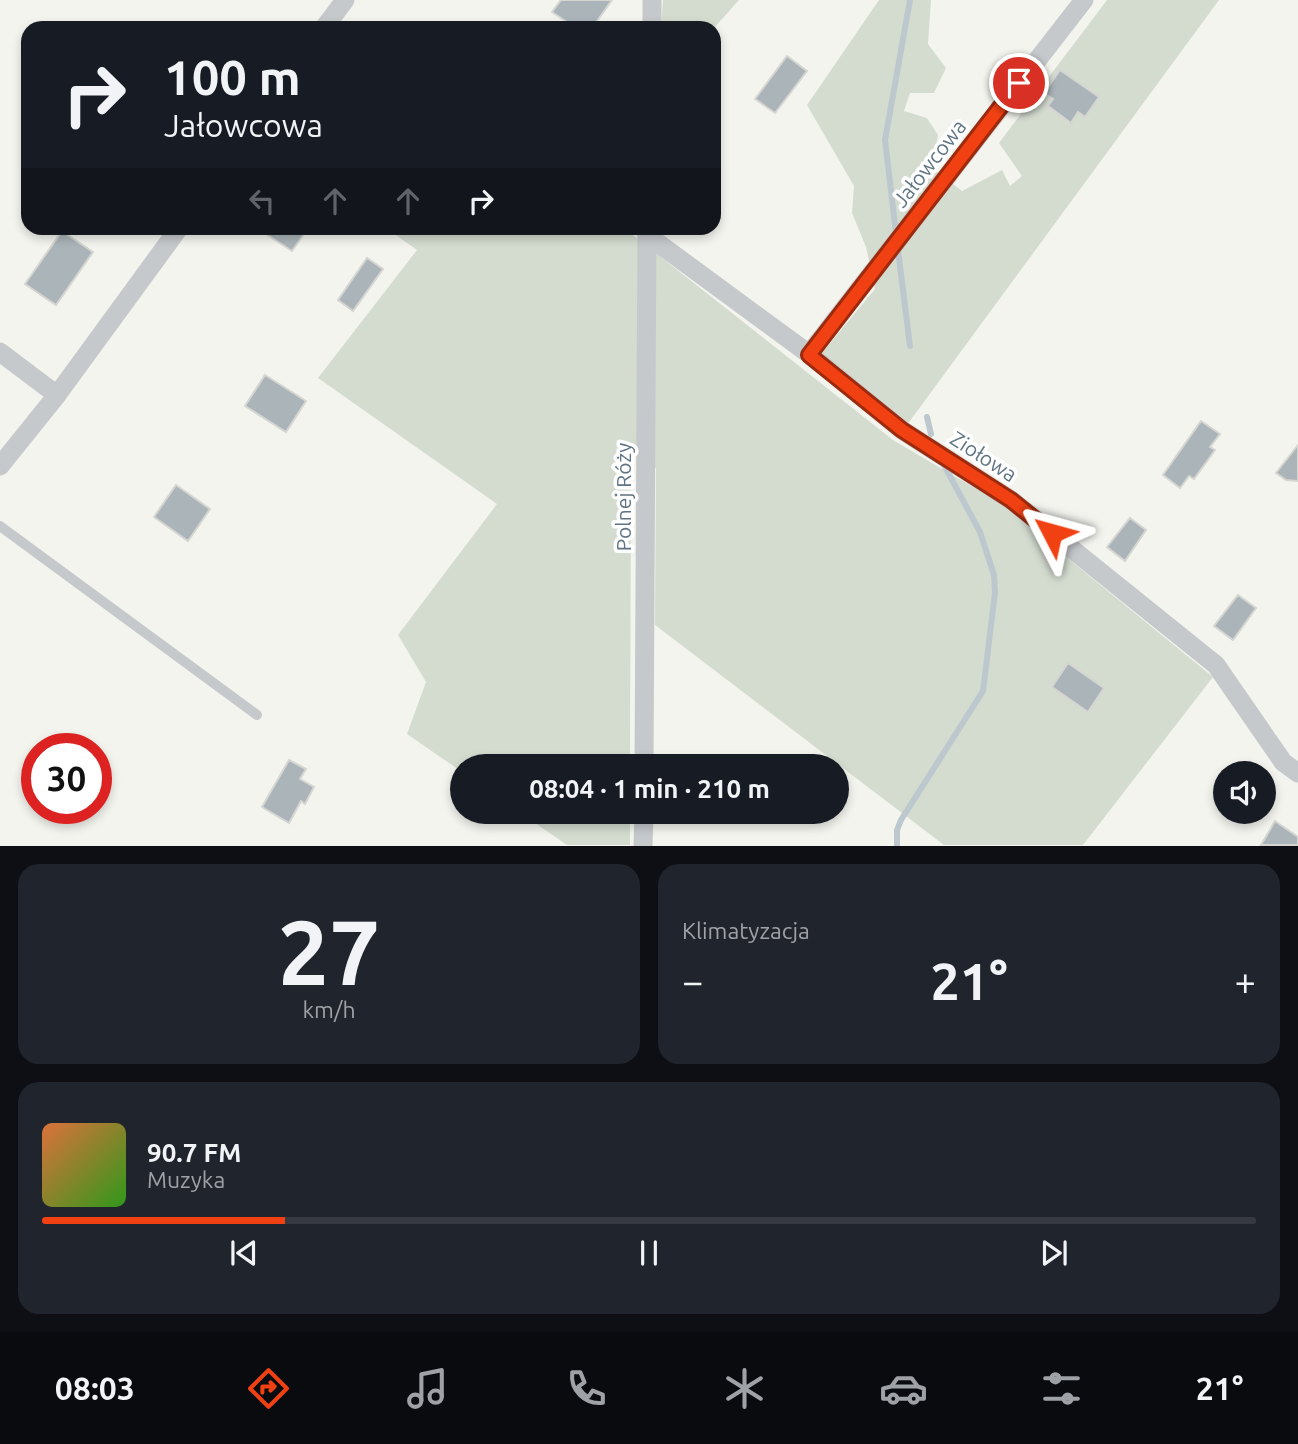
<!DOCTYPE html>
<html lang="pl">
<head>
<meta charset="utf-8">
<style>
  :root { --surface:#171b24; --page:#20242c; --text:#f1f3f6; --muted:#9ea1a6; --line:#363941; --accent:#f14112 }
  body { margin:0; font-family:Ubuntu,sans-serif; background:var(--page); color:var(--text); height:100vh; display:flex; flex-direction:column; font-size:26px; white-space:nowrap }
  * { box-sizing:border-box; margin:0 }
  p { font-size:23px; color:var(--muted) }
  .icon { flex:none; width:38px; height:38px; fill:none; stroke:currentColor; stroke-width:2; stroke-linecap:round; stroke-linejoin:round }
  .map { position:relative; height:846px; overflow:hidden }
  .details { display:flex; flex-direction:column; gap:18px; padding:18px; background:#0d0f14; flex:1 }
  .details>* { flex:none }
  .banner { position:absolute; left:21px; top:21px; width:700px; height:214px; border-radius:21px; box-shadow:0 4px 10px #0003; background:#171b24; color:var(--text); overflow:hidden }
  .controls { position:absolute; left:1213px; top:761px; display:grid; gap:14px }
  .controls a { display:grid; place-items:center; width:63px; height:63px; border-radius:50%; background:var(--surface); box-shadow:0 4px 10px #0003; font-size:35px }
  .speed { position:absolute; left:21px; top:733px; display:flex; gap:14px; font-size:35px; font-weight:700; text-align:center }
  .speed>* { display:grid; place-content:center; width:91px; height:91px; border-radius:50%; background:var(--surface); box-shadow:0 4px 10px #0003; line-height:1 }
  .speed .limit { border:10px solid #d22; background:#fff; color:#111 }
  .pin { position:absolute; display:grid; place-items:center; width:60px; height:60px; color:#fff; margin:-30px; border:4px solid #fff; border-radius:50%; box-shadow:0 2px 7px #0007 }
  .me { position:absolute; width:77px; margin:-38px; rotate:309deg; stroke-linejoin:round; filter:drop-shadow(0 0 5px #0008) }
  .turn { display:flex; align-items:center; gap:24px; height:147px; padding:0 28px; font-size:32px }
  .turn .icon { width:91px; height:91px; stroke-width:2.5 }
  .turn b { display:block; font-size:49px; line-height:60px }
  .lanes { display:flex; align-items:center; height:66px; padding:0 28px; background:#0003; justify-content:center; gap:35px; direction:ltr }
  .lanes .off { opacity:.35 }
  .big { font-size:52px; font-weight:700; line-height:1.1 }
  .details .widget { flex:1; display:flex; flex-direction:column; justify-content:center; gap:10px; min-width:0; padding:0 24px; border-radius:21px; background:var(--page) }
  .details .dial { align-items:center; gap:0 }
  .dial b { font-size:91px; line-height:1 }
  .song { display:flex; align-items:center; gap:21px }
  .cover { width:84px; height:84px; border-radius:10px; background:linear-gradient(135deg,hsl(20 70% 55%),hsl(110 70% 35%)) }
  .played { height:7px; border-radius:4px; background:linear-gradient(90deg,var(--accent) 20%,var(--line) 20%) }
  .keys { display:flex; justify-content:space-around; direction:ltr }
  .heat { display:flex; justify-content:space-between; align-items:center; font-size:38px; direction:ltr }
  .details .tiles { flex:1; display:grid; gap:18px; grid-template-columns:1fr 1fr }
  .widget:last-child { grid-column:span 2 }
  .trip { position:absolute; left:450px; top:754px; width:399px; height:70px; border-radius:35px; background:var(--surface); box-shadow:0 4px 10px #0003; font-weight:700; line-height:70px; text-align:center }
  .tab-bar { display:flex; height:112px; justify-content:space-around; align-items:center; background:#090b0e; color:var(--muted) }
  .tab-bar .icon { width:49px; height:49px }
  .tab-bar .on { color:var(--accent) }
  .tab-bar b { font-size:32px; color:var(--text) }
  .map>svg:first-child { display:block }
</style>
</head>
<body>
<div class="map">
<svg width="1298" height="846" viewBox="0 0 1298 846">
  <rect width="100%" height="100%" fill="#f4f4ef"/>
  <g fill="#d4dcd0">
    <polygon points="663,0 739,0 714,28 661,28"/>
    <polygon points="879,0 931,0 928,44 946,68 934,93 910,93 904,111 927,118 938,135 932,168 962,191 1002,170 1010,186 1022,176 999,143 1107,0 1219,0 907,425 822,353 875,289 866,247 852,213 854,186 807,105"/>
    <polygon points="386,228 624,228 893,440 1000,503 1213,677 1083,845 944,845 655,625 656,468 625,447 631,483 630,766 462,766 462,772 407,734 426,682 398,635 497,504 318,378 417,250"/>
    <polygon points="519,812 630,812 630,845 567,845"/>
  </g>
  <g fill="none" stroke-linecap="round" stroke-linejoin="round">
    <g stroke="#bcc8cd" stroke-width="6">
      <polyline points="896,233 885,140 910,0"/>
      <polyline points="898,250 910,346"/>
      <polyline points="927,417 931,434"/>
      <polyline points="897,846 897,830 901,820 983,691 995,593 994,575 980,532 944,465"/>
    </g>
  </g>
  <g fill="#abb4b8" stroke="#d5d5d2" stroke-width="2">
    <polygon points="561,0 612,0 592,28 576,28 552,12"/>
    <polygon points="787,56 807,71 775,113 755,99"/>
    <polygon points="1060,70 1099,97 1085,117 1078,112 1071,123 1048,106 1053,99 1044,93"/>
    <polygon points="257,228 308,228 292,251"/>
    <polygon points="62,231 93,252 56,305 25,284"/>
    <polygon points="367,258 383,269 353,311 338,300"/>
    <polygon points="265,375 306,401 286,432 245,406"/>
    <polygon points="1201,421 1220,434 1210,447 1215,450 1194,479 1189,476 1180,488 1163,475"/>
    <polygon points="1298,445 1298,481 1286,480 1276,473"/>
    <polygon points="176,485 210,509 188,541 154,517"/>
    <polygon points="1130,518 1146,530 1125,561 1107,547"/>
    <polygon points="1238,595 1256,608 1233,640 1214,626"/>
    <polygon points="1068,663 1104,688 1088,712 1052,687"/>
    <polygon points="289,760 306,769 300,779 314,787 305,804 301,801 289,823 262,807"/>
    <polygon points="1275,821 1298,837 1298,845 1261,845"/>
  </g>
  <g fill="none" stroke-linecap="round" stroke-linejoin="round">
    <polyline stroke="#c6c9cc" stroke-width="10" points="0,526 257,715"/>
    <g stroke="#c6c9cc" stroke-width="19">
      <polyline points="324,28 345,0"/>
      <polyline points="652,28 652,0"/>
      <polyline points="647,235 809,354 902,430 1011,500 1216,665 1283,762 1298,773"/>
      <polyline points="0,352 57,395"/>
      <polyline points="809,354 1084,0"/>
      <polyline points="0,466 57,395 179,228"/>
      <polyline points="644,766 647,228"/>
      <polyline points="643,846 644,812"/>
    </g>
  </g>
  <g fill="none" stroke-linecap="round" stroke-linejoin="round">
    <g stroke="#9d2a0c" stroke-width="18">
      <polyline id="route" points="1019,83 809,355 902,430 1011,500 1052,533"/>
    </g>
    <use href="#route" stroke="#f14112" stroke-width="12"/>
  </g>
  <g text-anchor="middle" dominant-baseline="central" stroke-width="7" stroke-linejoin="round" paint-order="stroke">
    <g font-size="21" fill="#607483" stroke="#fff">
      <text transform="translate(929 163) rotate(-52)">Jałowcowa</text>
      <text transform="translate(984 456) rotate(33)">Ziołowa</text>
      <text transform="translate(623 497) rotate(-90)">Polnej Róży</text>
    </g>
  </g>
</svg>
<div class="controls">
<a><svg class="icon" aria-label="sound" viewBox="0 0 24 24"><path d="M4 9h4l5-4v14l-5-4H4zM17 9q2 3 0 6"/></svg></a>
</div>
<div class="speed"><div class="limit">30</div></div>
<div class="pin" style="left:1019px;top:83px;background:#d93025"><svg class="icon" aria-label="arrive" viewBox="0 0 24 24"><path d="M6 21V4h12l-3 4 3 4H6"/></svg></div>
<svg class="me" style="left:1052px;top:533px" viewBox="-20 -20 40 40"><path d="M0-17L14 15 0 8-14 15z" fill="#f14112" stroke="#fff" stroke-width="4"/></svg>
<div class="trip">08:04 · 1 min · 210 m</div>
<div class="banner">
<div class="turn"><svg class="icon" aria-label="right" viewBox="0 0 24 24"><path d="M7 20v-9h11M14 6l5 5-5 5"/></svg><div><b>100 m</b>Jałowcowa</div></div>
<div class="lanes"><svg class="icon off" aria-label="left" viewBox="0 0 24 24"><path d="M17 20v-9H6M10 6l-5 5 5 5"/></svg><svg class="icon off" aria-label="ahead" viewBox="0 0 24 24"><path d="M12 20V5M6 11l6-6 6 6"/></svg><svg class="icon off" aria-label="ahead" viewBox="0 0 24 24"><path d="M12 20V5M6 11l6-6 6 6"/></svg><svg class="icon" aria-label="right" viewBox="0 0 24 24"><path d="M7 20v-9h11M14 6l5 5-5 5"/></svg></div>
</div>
</div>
<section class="details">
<div class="tiles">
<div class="widget dial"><b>27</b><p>km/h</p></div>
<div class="widget"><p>Klimatyzacja</p>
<div class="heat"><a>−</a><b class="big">21°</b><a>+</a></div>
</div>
<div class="widget">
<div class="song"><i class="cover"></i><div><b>90.7 FM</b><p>Muzyka</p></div></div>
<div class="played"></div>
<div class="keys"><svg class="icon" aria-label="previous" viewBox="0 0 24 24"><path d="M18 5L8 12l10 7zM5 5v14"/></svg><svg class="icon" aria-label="pause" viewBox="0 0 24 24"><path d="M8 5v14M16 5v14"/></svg><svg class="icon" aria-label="next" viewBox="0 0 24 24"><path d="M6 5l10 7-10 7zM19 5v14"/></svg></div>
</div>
</div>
</section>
<nav class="tab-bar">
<b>08:03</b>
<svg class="icon on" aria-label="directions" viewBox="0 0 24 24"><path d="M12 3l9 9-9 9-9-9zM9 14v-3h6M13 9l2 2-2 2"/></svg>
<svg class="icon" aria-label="music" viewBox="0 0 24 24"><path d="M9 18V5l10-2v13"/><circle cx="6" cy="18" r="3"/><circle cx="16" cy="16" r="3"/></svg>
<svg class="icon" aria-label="phone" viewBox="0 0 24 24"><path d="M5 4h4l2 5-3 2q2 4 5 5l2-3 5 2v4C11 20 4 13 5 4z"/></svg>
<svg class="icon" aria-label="climate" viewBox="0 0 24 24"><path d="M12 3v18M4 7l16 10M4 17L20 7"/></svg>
<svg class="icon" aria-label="car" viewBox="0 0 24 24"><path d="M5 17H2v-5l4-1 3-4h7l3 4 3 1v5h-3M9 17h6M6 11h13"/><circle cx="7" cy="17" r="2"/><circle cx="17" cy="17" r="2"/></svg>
<svg class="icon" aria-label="filters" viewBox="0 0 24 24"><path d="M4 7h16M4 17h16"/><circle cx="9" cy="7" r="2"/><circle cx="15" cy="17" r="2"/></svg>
<b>21°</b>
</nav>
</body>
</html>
